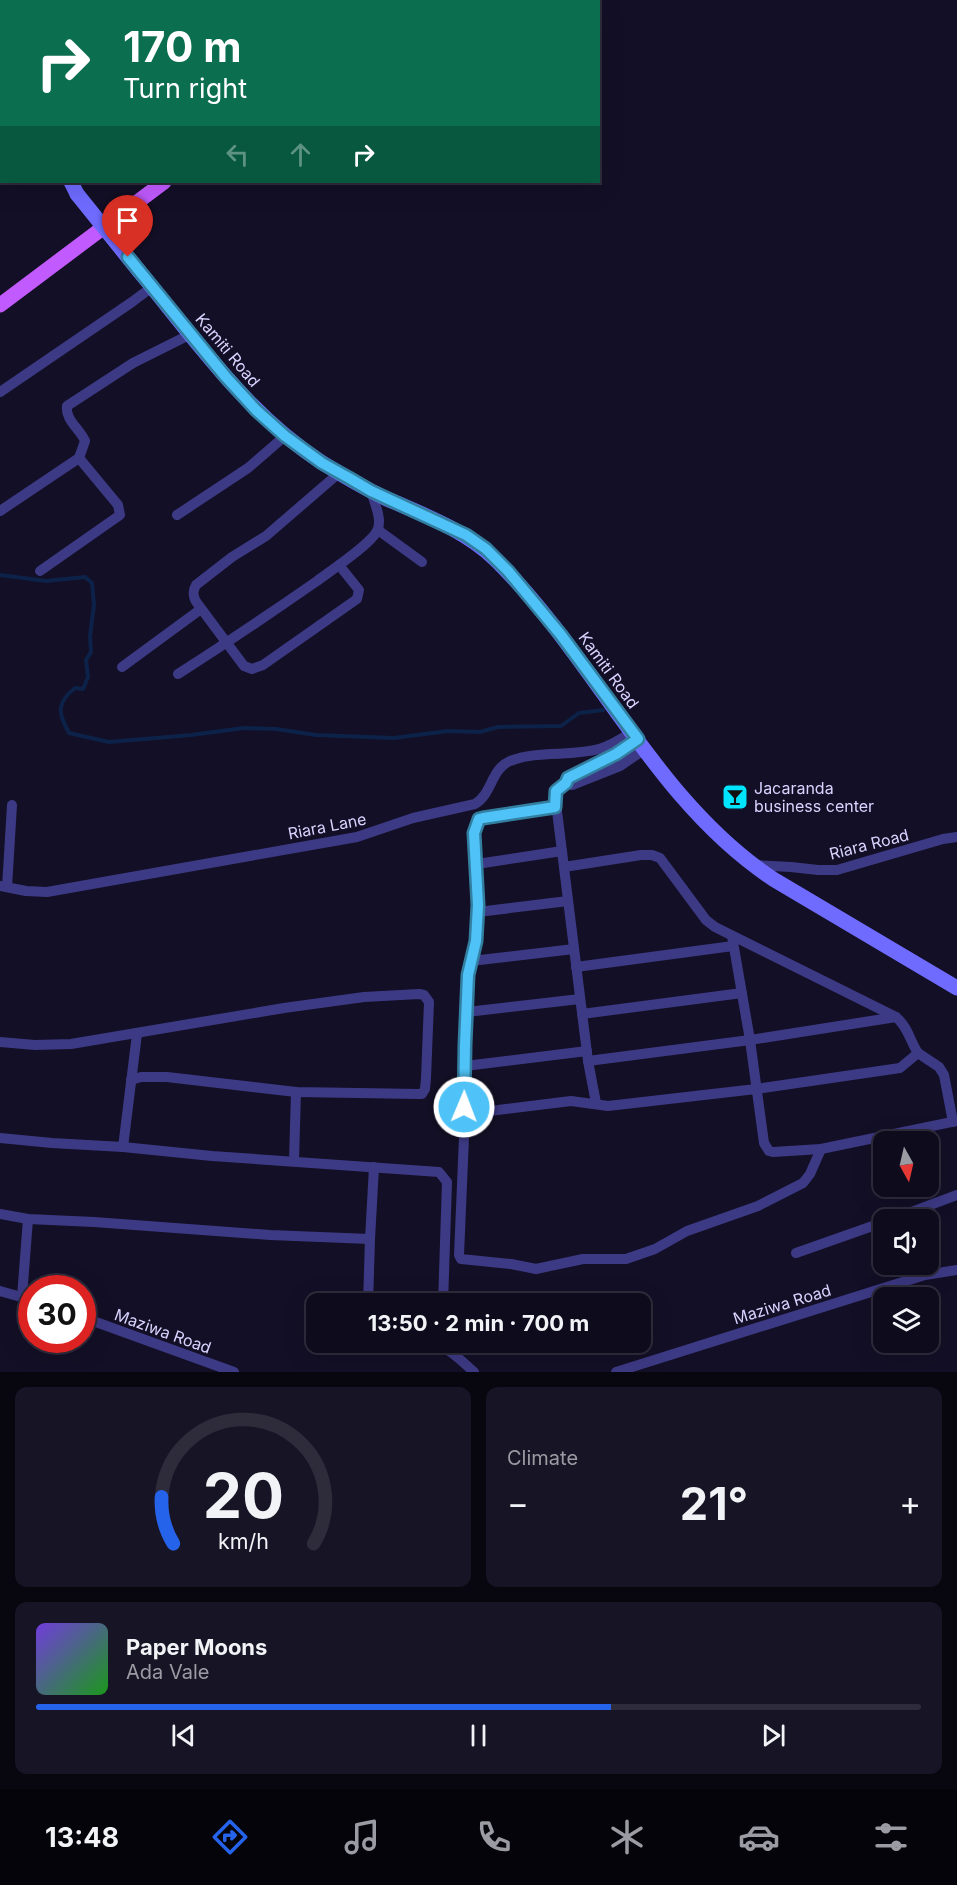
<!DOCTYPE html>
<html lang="en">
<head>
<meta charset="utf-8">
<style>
  :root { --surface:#0e0b1c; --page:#171425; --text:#f1f3f6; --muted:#9b9ba3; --line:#2e2b3b; --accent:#2563eb }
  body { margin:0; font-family:Inter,sans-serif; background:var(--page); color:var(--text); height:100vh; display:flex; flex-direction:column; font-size:22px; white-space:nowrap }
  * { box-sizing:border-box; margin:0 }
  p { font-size:20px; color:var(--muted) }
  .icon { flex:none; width:33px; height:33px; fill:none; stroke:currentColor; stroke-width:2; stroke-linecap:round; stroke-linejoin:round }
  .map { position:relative; height:1372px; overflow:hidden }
  .details { display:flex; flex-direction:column; gap:15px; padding:15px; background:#08060f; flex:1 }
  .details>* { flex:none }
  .top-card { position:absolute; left:0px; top:0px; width:600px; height:183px; box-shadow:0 6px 24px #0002,0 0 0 2px var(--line); background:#0b6e4f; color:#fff; overflow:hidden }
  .needle { width:39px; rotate:172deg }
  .controls { position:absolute; left:873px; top:1131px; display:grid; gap:12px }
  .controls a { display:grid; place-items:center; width:66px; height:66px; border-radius:12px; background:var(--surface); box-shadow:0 6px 24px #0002,0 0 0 2px var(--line); font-size:30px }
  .speed { position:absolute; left:18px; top:1275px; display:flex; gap:12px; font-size:30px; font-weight:700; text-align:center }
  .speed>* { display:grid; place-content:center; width:78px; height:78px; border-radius:50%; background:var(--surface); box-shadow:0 6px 24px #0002,0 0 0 2px var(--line); line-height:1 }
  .speed .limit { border:9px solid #d22; background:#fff; color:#111 }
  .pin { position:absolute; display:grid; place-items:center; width:51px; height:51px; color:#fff; margin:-62px -26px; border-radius:50% 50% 50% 0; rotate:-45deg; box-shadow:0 0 6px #0007 }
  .pin .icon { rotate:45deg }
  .me { position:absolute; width:66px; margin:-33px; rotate:1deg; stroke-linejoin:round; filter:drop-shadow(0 0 4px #0008) }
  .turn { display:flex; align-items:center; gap:21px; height:126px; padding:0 24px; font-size:27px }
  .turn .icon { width:78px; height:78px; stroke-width:2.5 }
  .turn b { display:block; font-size:42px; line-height:51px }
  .lanes { display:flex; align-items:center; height:57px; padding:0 24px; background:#0003; justify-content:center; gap:30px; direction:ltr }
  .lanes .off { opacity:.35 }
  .big { font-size:45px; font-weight:700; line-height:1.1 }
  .details .card { flex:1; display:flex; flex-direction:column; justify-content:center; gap:9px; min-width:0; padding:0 21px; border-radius:12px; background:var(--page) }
  .details .dial { align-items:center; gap:0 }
  .dial svg { height:156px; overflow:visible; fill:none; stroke:var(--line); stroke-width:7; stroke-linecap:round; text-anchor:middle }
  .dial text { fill:var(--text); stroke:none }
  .song { display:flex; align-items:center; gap:18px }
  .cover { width:72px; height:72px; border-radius:9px; background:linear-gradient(135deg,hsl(260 70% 55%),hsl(120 70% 35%)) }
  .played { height:6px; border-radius:3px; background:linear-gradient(90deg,var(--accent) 65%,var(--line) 65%) }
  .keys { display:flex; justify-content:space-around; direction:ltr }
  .heat { display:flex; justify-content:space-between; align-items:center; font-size:33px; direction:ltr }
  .details .tiles { flex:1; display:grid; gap:15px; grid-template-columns:1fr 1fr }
  .card:last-child { grid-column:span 2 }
  .trip { position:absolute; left:306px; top:1293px; width:345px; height:60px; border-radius:12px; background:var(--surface); box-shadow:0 6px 24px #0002,0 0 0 2px var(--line); font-weight:700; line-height:60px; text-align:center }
  .menu { display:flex; height:96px; justify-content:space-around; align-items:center; background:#06040b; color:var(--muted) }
  .menu .icon { width:42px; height:42px }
  .menu .active { color:var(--accent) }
  .menu b { font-size:27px; color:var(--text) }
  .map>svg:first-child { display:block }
</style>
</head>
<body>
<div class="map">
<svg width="957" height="1372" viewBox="0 0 957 1372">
  <rect width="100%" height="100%" fill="#130f26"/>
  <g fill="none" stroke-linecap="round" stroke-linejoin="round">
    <path stroke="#0c2248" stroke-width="4" d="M0 575 46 581 85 577 92 583 94 605 90 636 91 652 86 660 88 677 83 689 75 688C56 703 58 713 69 733L109 742 191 735 244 728 276 729 316 735 394 738 448 731 480 732 498 727 561 726 579 713 603 710"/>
    <g stroke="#3d3a85" stroke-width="10">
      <polyline points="174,2 176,0"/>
      <polyline points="319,2 322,0"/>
      <polyline points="0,56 2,56"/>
      <polyline points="0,121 2,121"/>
      <polyline points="0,392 132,302 152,287"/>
      <path d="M339 473 266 536 232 557 196 585C192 592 193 597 197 603L244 666 252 669 263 665 357 599 359 590 339 565"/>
      <path d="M0 511 79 458 85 441C80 429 65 420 67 406L133 363 191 334"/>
      <polyline points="177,515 248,468 285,436"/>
      <polyline points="378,530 422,562"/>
      <polyline points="40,571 120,515 118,505 79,458"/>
      <polyline points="122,667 201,609"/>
      <path d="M178 674C225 644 271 613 317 581 330 571 370 545 377 531 383 520 374 502 371 491"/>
      <polyline points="566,783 572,785 620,766 645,749"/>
      <polyline points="556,807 479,819 474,833 478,905 476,941 468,975 465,1045 465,1114 459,1255 461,1259 511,1264 536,1269 583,1259 626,1259 655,1249 687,1231 758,1206 803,1183 810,1174 821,1149"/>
      <polyline points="477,864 562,851"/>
      <polyline points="755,865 791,867 818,870 837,870 943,839 957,837"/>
      <path d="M0 886 26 891 47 892 357 837 413 818 475 804C492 794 491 769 510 761 538 750 570 757 599 749 611 746 621 739 632 732"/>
      <polyline points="7,887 12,805"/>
      <polyline points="478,912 568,901"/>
      <polyline points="732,936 750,1040 764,1143 769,1151 773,1152 821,1149 957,1121"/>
      <polyline points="471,961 574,949"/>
      <polyline points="576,967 733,946"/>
      <polyline points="467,1012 580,999"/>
      <polyline points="582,1014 742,993"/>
      <polyline points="0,1042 35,1045 71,1044 284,1008 364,997 419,994 424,995 429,1002 426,1078 425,1089 422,1094 419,1094 296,1092 167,1077 141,1077 131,1080"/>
      <polyline points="918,1053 939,1067 944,1075 953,1122"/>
      <polyline points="588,1061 750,1040 896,1017"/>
      <polyline points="465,1066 587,1051"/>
      <path d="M596 1103 588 1061 555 795C557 787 565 786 568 778L616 754 638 739"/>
      <path d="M465 1114 571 1101 608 1106 756 1089 900 1068 918 1053C910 1041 908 1027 896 1017L715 927 706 920 660 858 652 855H641L564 867"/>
      <polyline points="0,1138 52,1143 123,1147 212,1156 439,1172 447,1182 443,1304"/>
      <polyline points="123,1147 137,1034"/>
      <polyline points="294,1161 296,1092"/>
      <polyline points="0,1214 28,1219 94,1222 270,1235 370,1239 374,1167"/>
      <polyline points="890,1220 957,1195"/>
      <polyline points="796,1253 884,1222"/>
      <polyline points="0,1291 32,1300"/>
      <polyline points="22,1297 28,1219"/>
      <polyline points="368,1304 370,1239"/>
      <polyline points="82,1317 234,1372"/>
      <path d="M413 1342C448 1344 449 1350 474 1372"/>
      <polyline points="616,1372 925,1275 957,1270"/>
    </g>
    <g stroke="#6f6bff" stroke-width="15">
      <polyline points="13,0 13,2"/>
      <polyline points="71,182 77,194"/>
      <path d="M139 271C195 339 247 414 321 462 342 475 364 488 385 498 424 515 465 530 496 560 596 659 654 800 773 879L957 988"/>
    </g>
    <g stroke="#c25bff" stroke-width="15">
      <polyline points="409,2 411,0"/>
      <polyline points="0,305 164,182"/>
    </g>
    <polyline stroke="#6f6bff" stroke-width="15" points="77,194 139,271"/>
  </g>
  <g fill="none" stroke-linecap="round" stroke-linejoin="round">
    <g stroke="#337fa1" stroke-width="15">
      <polyline id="route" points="128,257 225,376 256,410 285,436 322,463 349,478 371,491 466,535 486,549 508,571 561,635 638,739 616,754 568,778 566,783 556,791 555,807 483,818 479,819 474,833 478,905 476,941 468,975 465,1045 464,1107"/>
    </g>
    <use href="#route" stroke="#4fc3f7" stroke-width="10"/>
  </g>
  <defs>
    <g id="bar-square" transform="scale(1.35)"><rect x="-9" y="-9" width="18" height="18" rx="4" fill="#00e5ff" stroke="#130f26"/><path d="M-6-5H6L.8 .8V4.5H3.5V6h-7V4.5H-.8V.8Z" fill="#111"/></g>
  </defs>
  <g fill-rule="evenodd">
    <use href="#bar-square" x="735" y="797"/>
  </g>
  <g text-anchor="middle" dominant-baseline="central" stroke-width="6" stroke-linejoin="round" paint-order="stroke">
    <g font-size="16" fill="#d9d4ff" stroke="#130f26">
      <text transform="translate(228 350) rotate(50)">Kamiti Road</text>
      <text transform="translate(609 670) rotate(54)">Kamiti Road</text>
      <text transform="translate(327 826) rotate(-11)">Riara Lane</text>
      <text transform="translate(869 844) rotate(-14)">Riara Road</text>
      <text transform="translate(782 1304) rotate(-17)">Maziwa Road</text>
      <text transform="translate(163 1331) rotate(20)">Maziwa Road</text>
    </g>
    <g font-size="16" fill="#d9d4ff" stroke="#130f26" text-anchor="start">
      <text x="754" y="788">Jacaranda<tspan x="754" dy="18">business center</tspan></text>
    </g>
  </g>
</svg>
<div class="controls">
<a><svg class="needle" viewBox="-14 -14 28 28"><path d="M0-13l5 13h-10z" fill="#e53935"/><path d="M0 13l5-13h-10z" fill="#9b9ba3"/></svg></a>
<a><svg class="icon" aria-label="sound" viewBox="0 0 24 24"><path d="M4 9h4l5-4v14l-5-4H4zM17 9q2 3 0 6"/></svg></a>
<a><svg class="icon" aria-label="layers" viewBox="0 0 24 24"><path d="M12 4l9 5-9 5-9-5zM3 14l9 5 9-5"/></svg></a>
</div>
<div class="speed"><div class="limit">30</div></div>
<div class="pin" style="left:128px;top:257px;background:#d93025"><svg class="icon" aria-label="arrive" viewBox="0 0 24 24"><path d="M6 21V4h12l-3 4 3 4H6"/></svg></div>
<svg class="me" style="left:464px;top:1107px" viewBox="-20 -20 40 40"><circle r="17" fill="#4fc3f7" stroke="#fff" stroke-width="3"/><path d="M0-11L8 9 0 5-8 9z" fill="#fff"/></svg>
<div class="trip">13:50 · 2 min · 700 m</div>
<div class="top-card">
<div class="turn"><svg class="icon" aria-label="right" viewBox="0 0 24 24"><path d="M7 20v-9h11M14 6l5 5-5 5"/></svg><div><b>170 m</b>Turn right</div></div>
<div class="lanes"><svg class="icon off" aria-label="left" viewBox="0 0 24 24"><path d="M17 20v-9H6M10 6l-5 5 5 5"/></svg><svg class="icon off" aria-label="ahead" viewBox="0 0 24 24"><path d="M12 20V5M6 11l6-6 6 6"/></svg><svg class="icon" aria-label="right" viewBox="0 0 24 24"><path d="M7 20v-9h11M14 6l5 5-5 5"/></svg></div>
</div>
</div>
<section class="details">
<div class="tiles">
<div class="card dial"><svg viewBox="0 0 100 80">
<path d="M14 69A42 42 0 1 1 86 69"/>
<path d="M14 69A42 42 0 0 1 8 45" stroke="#2563eb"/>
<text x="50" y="56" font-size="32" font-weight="700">20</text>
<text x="50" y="72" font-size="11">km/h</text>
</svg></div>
<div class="card"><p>Climate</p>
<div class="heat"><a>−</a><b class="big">21°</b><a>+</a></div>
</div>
<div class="card">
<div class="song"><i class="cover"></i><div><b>Paper Moons</b><p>Ada Vale</p></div></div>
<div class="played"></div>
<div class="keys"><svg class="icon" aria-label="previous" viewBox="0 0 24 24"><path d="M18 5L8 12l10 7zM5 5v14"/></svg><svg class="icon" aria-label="pause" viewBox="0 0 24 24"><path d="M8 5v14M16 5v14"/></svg><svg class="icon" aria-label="next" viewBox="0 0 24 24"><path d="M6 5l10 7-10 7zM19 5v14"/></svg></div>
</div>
</div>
</section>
<nav class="menu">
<b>13:48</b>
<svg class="icon active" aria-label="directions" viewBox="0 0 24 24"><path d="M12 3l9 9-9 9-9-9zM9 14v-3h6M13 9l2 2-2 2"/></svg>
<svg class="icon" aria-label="music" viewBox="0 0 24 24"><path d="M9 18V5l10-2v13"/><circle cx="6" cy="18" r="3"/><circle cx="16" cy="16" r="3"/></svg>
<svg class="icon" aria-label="phone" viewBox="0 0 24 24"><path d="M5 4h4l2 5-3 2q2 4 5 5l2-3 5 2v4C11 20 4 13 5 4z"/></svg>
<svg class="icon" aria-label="climate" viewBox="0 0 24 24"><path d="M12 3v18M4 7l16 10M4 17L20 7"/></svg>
<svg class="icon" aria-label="car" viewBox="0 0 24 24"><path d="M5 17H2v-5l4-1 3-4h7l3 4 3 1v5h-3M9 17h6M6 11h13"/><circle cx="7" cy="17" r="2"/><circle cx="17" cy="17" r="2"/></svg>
<svg class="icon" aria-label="filters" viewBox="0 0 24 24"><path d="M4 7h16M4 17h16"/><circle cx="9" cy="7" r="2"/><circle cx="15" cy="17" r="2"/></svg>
</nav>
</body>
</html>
